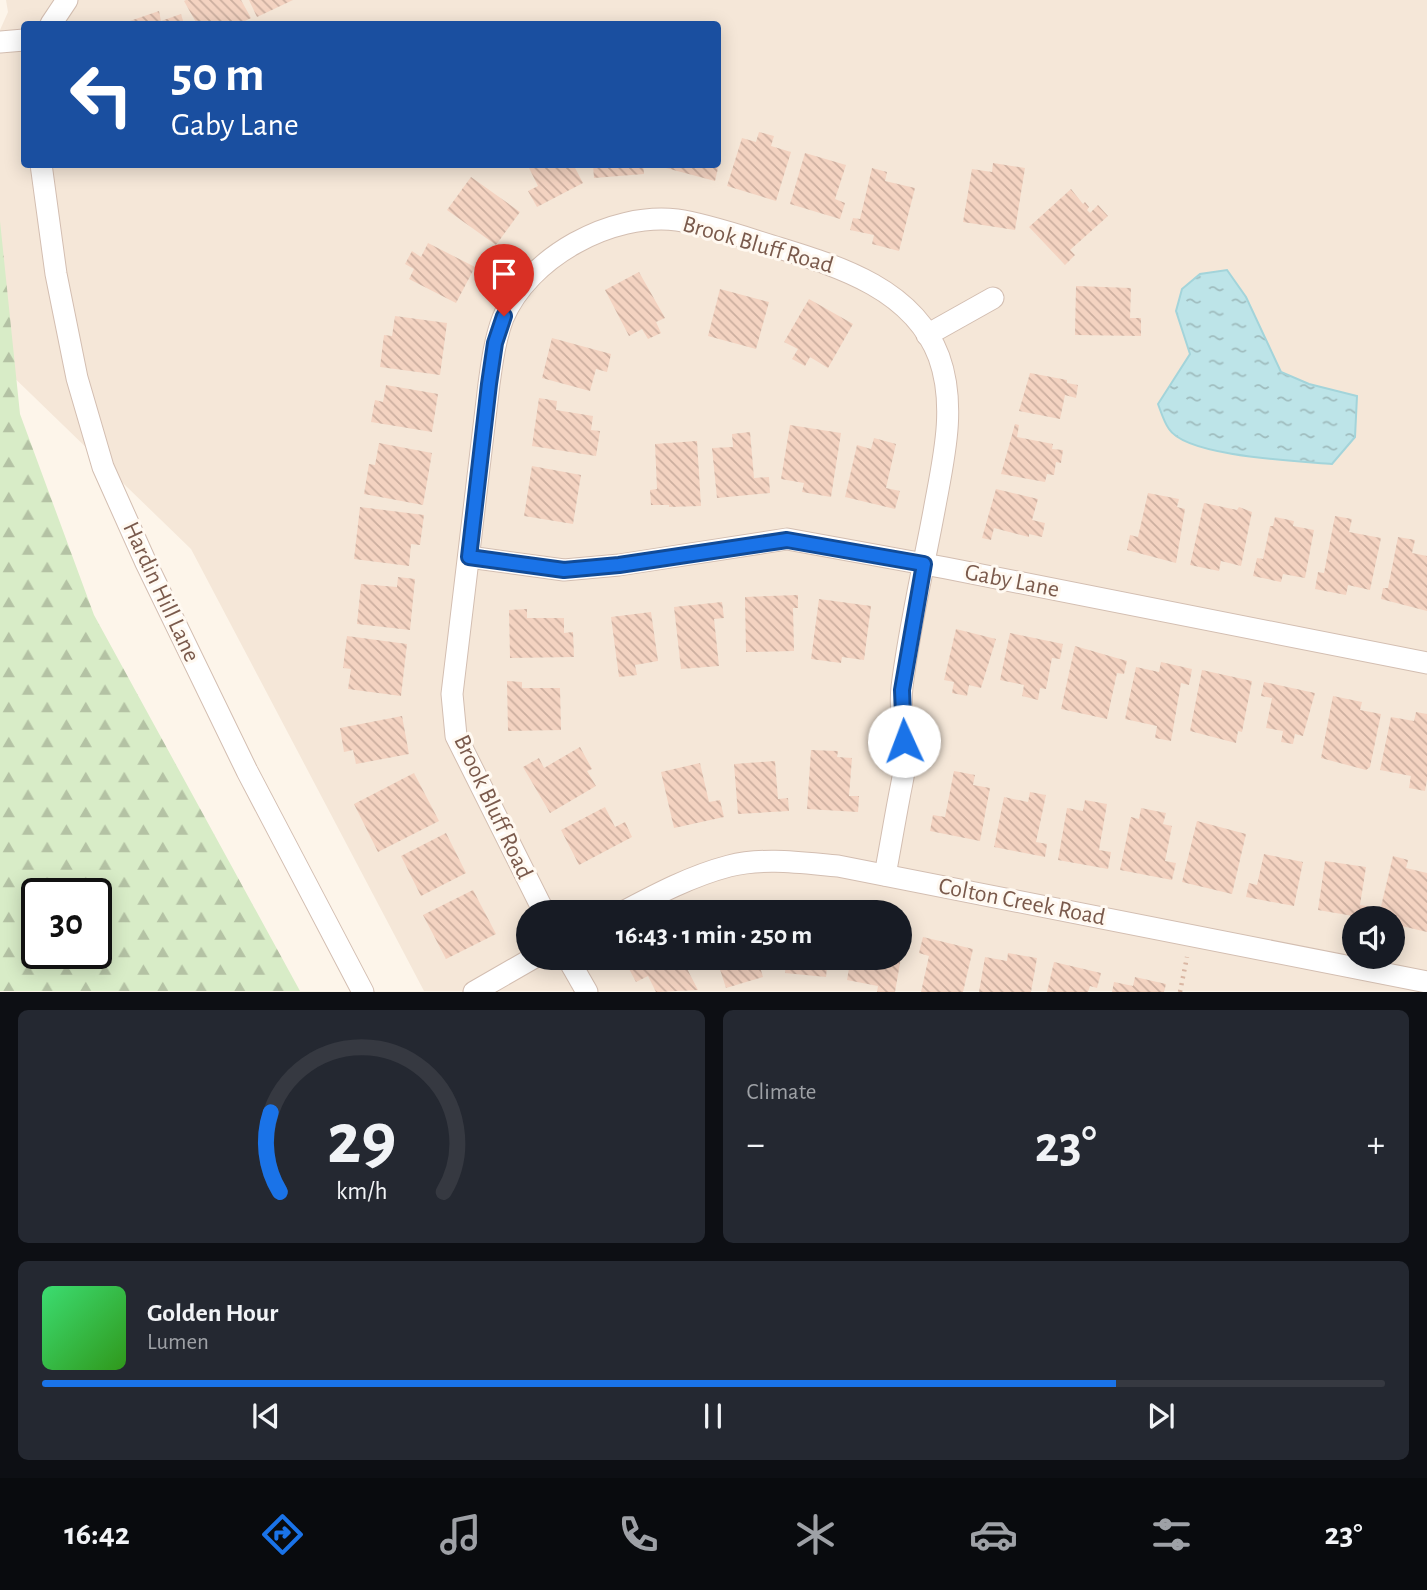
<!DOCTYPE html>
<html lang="en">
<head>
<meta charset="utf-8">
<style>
  :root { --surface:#171b24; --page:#242831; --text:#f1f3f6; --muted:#9ea1a6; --line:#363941; --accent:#1a73e8 }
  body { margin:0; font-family:"Alegreya Sans",sans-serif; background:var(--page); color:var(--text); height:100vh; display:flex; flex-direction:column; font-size:26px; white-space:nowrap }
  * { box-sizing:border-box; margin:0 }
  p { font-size:23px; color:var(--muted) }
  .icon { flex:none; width:38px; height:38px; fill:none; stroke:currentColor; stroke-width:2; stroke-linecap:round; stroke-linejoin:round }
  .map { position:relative; height:992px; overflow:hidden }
  .details { display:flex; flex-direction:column; gap:18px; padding:18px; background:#0d0f14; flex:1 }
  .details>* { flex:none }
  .banner { position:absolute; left:21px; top:21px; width:700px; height:147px; border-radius:7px; box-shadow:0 4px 18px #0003; background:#1a4fa0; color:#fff; overflow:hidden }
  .buttons { position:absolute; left:1342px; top:906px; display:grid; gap:14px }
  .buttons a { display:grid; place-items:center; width:63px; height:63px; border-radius:50%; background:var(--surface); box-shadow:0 4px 18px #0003; font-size:35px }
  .speed { position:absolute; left:21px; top:878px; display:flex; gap:14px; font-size:35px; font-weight:700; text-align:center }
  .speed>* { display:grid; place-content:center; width:91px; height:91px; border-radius:50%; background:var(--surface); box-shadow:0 4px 18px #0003; line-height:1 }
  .speed .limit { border:4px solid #111; border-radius:10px; background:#fff; color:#111 }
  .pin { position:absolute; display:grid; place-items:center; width:60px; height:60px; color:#fff; margin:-72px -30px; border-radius:50% 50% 50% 0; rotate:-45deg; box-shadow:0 0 7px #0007 }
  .pin .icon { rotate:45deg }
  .me { position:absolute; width:77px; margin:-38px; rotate:358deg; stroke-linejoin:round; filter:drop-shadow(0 0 5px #0008) }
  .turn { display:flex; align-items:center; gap:24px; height:147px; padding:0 35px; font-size:32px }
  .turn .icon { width:91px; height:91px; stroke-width:2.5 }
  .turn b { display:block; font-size:49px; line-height:60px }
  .big { font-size:52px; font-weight:600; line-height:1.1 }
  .details .tile { flex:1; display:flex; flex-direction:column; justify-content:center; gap:10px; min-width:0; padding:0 24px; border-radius:10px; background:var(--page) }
  .details .dial { align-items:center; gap:0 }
  .dial svg { height:182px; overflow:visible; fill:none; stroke:var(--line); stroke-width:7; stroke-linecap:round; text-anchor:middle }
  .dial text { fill:var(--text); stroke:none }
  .song { display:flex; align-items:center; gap:21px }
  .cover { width:84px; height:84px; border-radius:10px; background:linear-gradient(135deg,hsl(140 70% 55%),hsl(110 70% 35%)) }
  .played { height:7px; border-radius:4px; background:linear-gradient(90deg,var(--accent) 80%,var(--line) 80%) }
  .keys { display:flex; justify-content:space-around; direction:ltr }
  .heat { display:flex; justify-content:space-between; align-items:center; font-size:38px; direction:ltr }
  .details .tiles { flex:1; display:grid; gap:18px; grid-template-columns:1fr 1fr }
  .tile:last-child { grid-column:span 2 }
  .trip { position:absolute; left:516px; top:900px; width:396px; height:70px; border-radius:35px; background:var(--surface); box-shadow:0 4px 18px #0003; font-weight:600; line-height:70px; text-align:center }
  .dock { display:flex; height:112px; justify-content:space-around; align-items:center; background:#090b0e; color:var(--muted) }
  .dock .icon { width:49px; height:49px }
  .dock .active { color:var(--accent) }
  .dock b { font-size:32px; color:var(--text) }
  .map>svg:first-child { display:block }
</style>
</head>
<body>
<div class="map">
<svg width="1427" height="992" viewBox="0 0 1427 992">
  <defs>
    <pattern id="forest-firs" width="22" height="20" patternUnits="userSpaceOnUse" patternTransform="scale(1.75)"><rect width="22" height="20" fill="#d8ecc7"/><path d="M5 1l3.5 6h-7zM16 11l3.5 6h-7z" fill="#b4c2a4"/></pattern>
    <pattern id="water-ripples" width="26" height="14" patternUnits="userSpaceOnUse" patternTransform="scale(1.75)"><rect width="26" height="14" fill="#bde4e8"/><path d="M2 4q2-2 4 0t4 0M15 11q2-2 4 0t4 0" fill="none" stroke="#9fbcbe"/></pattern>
    <pattern id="building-back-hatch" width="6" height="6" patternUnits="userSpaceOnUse" patternTransform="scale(1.75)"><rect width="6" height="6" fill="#f4d3c1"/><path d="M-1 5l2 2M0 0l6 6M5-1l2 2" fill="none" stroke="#cbae9f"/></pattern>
  </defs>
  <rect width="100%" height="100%" fill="#fdf5ea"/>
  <path fill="#f5e7d8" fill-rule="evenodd" d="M6 0H1427V991H424L191 549 0 364V30L8 12ZM24 24H718V164H24ZM528 912H900V957H528ZM1354 919H1393V957H1354Z"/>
  <path fill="url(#forest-firs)" fill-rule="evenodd" d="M0 221 20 414 94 615 300 991H0ZM37 894H96V954H37Z"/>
  <path fill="url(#water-ripples)" stroke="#a3d4da" stroke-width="2" d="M1227 270 1246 297 1281 372 1309 384 1357 396 1355 437 1332 464C1299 461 1187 457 1169 429 1164 422 1161 412 1158 404L1190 354 1176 311 1182 289 1200 274Z"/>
  <g fill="url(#building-back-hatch)">
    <polygon points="186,0 241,0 251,18 239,24 197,24 184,1"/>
    <polygon points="249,0 293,0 257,17"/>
    <polygon points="159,11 161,21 181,14 184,24 121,24"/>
    <polygon points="759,132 774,136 771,146 791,152 776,201 727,186 742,138 756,142"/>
    <polygon points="805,153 846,165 835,199 845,203 840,219 790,204"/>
    <polygon points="993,163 1025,168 1015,230 963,222 972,169 992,172"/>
    <polygon points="527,164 573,164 583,183 537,207 528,191 538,186"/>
    <polygon points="593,164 643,164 644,174 594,178"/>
    <polygon points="667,164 719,164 715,181 666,168"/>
    <polygon points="872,168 887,172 885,181 915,188 899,251 872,244 874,235 850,230 853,218 860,219"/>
    <polygon points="471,177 520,212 496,245 447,210"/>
    <polygon points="1071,189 1083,204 1085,202 1089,207 1087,210 1090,213 1098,205 1108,216 1070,250 1075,255 1065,265 1029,227"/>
    <polygon points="428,243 475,267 456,303 409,279 414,269 405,264 412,251 421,257"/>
    <polygon points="639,272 665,318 656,322 661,333 648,339 642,329 629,336 605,290"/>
    <polygon points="1076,286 1131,288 1130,318 1141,318 1141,336 1075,335"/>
    <polygon points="720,289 769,302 756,349 708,336"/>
    <polygon points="809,299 853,324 828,368 810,357 805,366 792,359 798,349 784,342"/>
    <polygon points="395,316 447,323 440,375 380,367 384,335 392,336"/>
    <polygon points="552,338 611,354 607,372 596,369 590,391 542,378"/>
    <polygon points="1030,373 1067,380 1067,383 1078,385 1076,398 1065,395 1060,419 1019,411"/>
    <polygon points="386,385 438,394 432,432 371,422 375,400 383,402"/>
    <polygon points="539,398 557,401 556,410 593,416 591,430 600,431 596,456 532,446"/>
    <polygon points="1015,424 1019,425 1017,437 1053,444 1052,449 1063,450 1061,463 1056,462 1054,475 1047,474 1045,482 1001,474"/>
    <polygon points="790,425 841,433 831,497 802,492 804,483 781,479"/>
    <polygon points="750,432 754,478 769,477 770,493 717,498 712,448 733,447 732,434"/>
    <polygon points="874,438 896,444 886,488 900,491 895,509 845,497 857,445 871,449"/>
    <polygon points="697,441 701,506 669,507 669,505 651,505 650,490 657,489 655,444"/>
    <polygon points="379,443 432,453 423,505 364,494 369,464 375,465"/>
    <polygon points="532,466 581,475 573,524 524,516"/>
    <polygon points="996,489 1038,499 1032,520 1045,523 1042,537 1029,534 1029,537 994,528 991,540 982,538"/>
    <polygon points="1148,493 1179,499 1177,507 1185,509 1176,563 1127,550 1130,535 1138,537"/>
    <polygon points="1204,503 1237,510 1239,507 1252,512 1241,566 1221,561 1219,571 1190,565"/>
    <polygon points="360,507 424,515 420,545 411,544 409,566 354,559"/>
    <polygon points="1335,516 1352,519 1349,532 1381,538 1370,590 1348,585 1346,595 1315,589 1318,572 1324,573"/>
    <polygon points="1275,517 1294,521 1293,526 1314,530 1305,578 1283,574 1281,582 1253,576 1257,558 1263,559 1270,526 1273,526"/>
    <polygon points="1398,537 1415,540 1412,553 1427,556 1427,611 1381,599 1383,588 1388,588"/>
    <polygon points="398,577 415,579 410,630 357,624 361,584 397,587"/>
    <polygon points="798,595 798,608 793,608 794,651 746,652 745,597"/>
    <polygon points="819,599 871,606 864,660 842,657 841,663 811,659"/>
    <polygon points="722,602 724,618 714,619 719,666 681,669 674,607"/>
    <polygon points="527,609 527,618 564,618 564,633 573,632 574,657 510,658 509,610"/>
    <polygon points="651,612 658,661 635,665 637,675 619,677 611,617"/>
    <polygon points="956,629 996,639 981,688 969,685 967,696 952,693 954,682 944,680"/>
    <polygon points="1010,633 1063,644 1060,659 1052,658 1046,689 1040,688 1038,700 1022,696 1024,685 1000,680"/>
    <polygon points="347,636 407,644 401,696 348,689 351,669 343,668"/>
    <polygon points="1075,646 1127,661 1124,674 1117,673 1107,719 1061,709"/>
    <polygon points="1161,662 1192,669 1189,685 1181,683 1171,741 1155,738 1157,726 1125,719 1136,667 1159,672"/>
    <polygon points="1202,670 1252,681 1242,732 1238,731 1236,743 1190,731"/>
    <polygon points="507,681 522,682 522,688 560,688 561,730 508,731"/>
    <polygon points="1264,682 1315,693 1303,736 1295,734 1293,744 1281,742 1283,731 1266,728 1272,698 1261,696"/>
    <polygon points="1333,696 1362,702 1360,710 1381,714 1370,767 1366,770 1321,758"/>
    <polygon points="1416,712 1427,714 1427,779 1425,791 1409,788 1411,776 1380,770 1391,717 1414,721"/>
    <polygon points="402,716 409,754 356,764 353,750 344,752 340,728"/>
    <polygon points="580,747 592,769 587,771 596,786 550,813 523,767 539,758 544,768"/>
    <polygon points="811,750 838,751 837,757 852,758 849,796 859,796 858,812 807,809"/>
    <polygon points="775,761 778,799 788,798 789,811 738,814 734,764"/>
    <polygon points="700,763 709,802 720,800 724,817 674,828 661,772"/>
    <polygon points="954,771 975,775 973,785 990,788 980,841 930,831 933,815 945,817"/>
    <polygon points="414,773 439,821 378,852 354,804"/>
    <polygon points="1030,792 1046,795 1036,842 1047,844 1045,857 994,847 1004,797 1028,802"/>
    <polygon points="1085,800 1107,804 1099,850 1111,852 1108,869 1058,860 1067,808 1083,811"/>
    <polygon points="605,807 615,827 625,822 632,837 579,865 561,830"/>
    <polygon points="1141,808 1166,813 1163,824 1172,826 1165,861 1176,863 1172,880 1120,870 1131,817 1139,819"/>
    <polygon points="1197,821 1246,834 1232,894 1182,882"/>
    <polygon points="446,833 466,873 421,896 401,856"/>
    <polygon points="1264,854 1303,862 1294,906 1246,897 1249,883 1257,885"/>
    <polygon points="1393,856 1408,860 1406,868 1427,873 1427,932 1393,924 1393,919 1378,919"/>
    <polygon points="1325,861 1366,867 1360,905 1367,906 1365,918 1318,910"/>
    <polygon points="473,890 496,934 446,959 423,915"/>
    <polygon points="900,933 905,934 895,992 877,992 878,986 847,980 851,957 900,957"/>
    <polygon points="923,937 973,949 963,992 921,992 929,956 919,953"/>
    <polygon points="1008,953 1037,958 1031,992 979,992 985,957 1007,961"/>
    <polygon points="645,957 681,957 698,990 656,992 648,976 636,982 628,967"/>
    <polygon points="716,957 757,957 763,977 726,988"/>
    <polygon points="786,957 828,957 826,977 785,973"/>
    <polygon points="1054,962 1101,973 1097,988 1090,986 1088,992 1047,992"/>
    <polygon points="1135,977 1166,984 1164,992 1112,992 1114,982 1133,986"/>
  </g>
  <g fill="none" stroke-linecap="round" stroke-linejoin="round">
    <g stroke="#d3beb1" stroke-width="23">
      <g id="minor">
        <polyline points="51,24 67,0"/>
        <polyline points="0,42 24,40"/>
        <polyline points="41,164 56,274 77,378 103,467 146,563 247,771 363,992"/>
        <polyline points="927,335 993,298"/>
        <polyline points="469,557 564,570 619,565 787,539 946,568 1427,663"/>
        <path d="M544 912 456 736 452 694 489 384C492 362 495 339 503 318 529 257 611 212 677 220 707 224 749 239 779 248 841 267 914 290 939 357 957 407 943 461 934 511 923 570 909 628 902 687 899 711 905 736 905 760 905 772 901 786 899 798 894 824 890 849 885 875"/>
        <path d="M623 912C657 894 691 876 729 866 764 857 803 863 838 866L1427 982"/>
        <polyline points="567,957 587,992"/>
        <polyline points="474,992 535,957"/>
      </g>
    </g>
    <polyline stroke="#d9b6a3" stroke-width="4.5" stroke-dasharray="2 5" stroke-linecap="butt" points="1180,992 1187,957"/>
    <use href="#minor" stroke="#fff" stroke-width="21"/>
  </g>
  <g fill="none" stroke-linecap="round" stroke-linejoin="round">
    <g stroke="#114b97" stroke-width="18">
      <polyline id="route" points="504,316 495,343 489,384 469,557 564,570 619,565 787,540 924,564 902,690 904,741"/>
    </g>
    <use href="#route" stroke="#1a73e8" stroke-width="12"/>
  </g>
  <g text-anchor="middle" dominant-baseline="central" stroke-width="6" stroke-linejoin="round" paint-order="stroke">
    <g font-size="24" fill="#7a5a4c" stroke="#fff9f1">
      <text transform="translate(758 245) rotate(16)">Brook Bluff Road</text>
      <text transform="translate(1012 581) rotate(11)">Gaby Lane</text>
      <text transform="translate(161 592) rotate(65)">Hardin Hill Lane</text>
      <text transform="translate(493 807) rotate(65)">Brook Bluff Road</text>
      <text transform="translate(1022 902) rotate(11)">Colton Creek Road</text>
    </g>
  </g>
</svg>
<div class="buttons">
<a><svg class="icon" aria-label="sound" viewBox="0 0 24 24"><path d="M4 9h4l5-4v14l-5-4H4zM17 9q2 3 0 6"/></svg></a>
</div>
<div class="speed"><div class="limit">30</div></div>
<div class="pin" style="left:504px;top:316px;background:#d93025"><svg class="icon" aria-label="arrive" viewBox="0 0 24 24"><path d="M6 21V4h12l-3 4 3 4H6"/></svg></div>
<svg class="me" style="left:904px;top:741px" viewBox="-20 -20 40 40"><circle r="19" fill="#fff"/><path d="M0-13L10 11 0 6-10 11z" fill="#1a73e8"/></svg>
<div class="trip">16:43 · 1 min · 250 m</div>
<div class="banner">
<div class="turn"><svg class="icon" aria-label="left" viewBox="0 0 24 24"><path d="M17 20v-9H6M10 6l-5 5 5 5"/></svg><div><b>50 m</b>Gaby Lane</div></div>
</div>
</div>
<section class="details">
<div class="tiles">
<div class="tile dial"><svg viewBox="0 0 100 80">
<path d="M14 69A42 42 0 1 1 86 69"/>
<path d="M14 69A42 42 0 0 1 10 34" stroke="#1a73e8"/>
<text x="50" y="56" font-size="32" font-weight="700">29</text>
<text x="50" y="72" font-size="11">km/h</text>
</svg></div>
<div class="tile"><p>Climate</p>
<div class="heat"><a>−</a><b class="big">23°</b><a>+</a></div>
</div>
<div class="tile">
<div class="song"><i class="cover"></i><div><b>Golden Hour</b><p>Lumen</p></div></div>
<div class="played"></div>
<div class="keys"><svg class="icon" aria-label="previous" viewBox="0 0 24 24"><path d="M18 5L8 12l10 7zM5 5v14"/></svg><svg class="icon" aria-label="pause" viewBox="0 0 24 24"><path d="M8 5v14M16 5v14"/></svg><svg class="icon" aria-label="next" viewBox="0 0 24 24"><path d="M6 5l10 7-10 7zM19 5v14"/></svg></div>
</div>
</div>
</section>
<nav class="dock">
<b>16:42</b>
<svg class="icon active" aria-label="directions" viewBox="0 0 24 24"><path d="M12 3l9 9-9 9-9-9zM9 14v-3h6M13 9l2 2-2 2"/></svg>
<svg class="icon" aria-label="music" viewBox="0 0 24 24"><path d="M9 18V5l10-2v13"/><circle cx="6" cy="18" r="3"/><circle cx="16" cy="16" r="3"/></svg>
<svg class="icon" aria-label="phone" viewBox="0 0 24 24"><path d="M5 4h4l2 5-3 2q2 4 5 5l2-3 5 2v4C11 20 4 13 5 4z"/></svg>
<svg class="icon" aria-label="climate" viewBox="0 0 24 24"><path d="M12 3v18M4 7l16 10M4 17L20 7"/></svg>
<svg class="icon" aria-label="car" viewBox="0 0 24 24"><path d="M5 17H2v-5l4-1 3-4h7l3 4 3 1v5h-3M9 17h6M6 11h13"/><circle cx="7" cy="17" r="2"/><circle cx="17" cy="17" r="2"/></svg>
<svg class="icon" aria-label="filters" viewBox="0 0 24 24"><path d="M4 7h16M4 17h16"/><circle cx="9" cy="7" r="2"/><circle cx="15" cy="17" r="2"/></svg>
<b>23°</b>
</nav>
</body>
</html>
